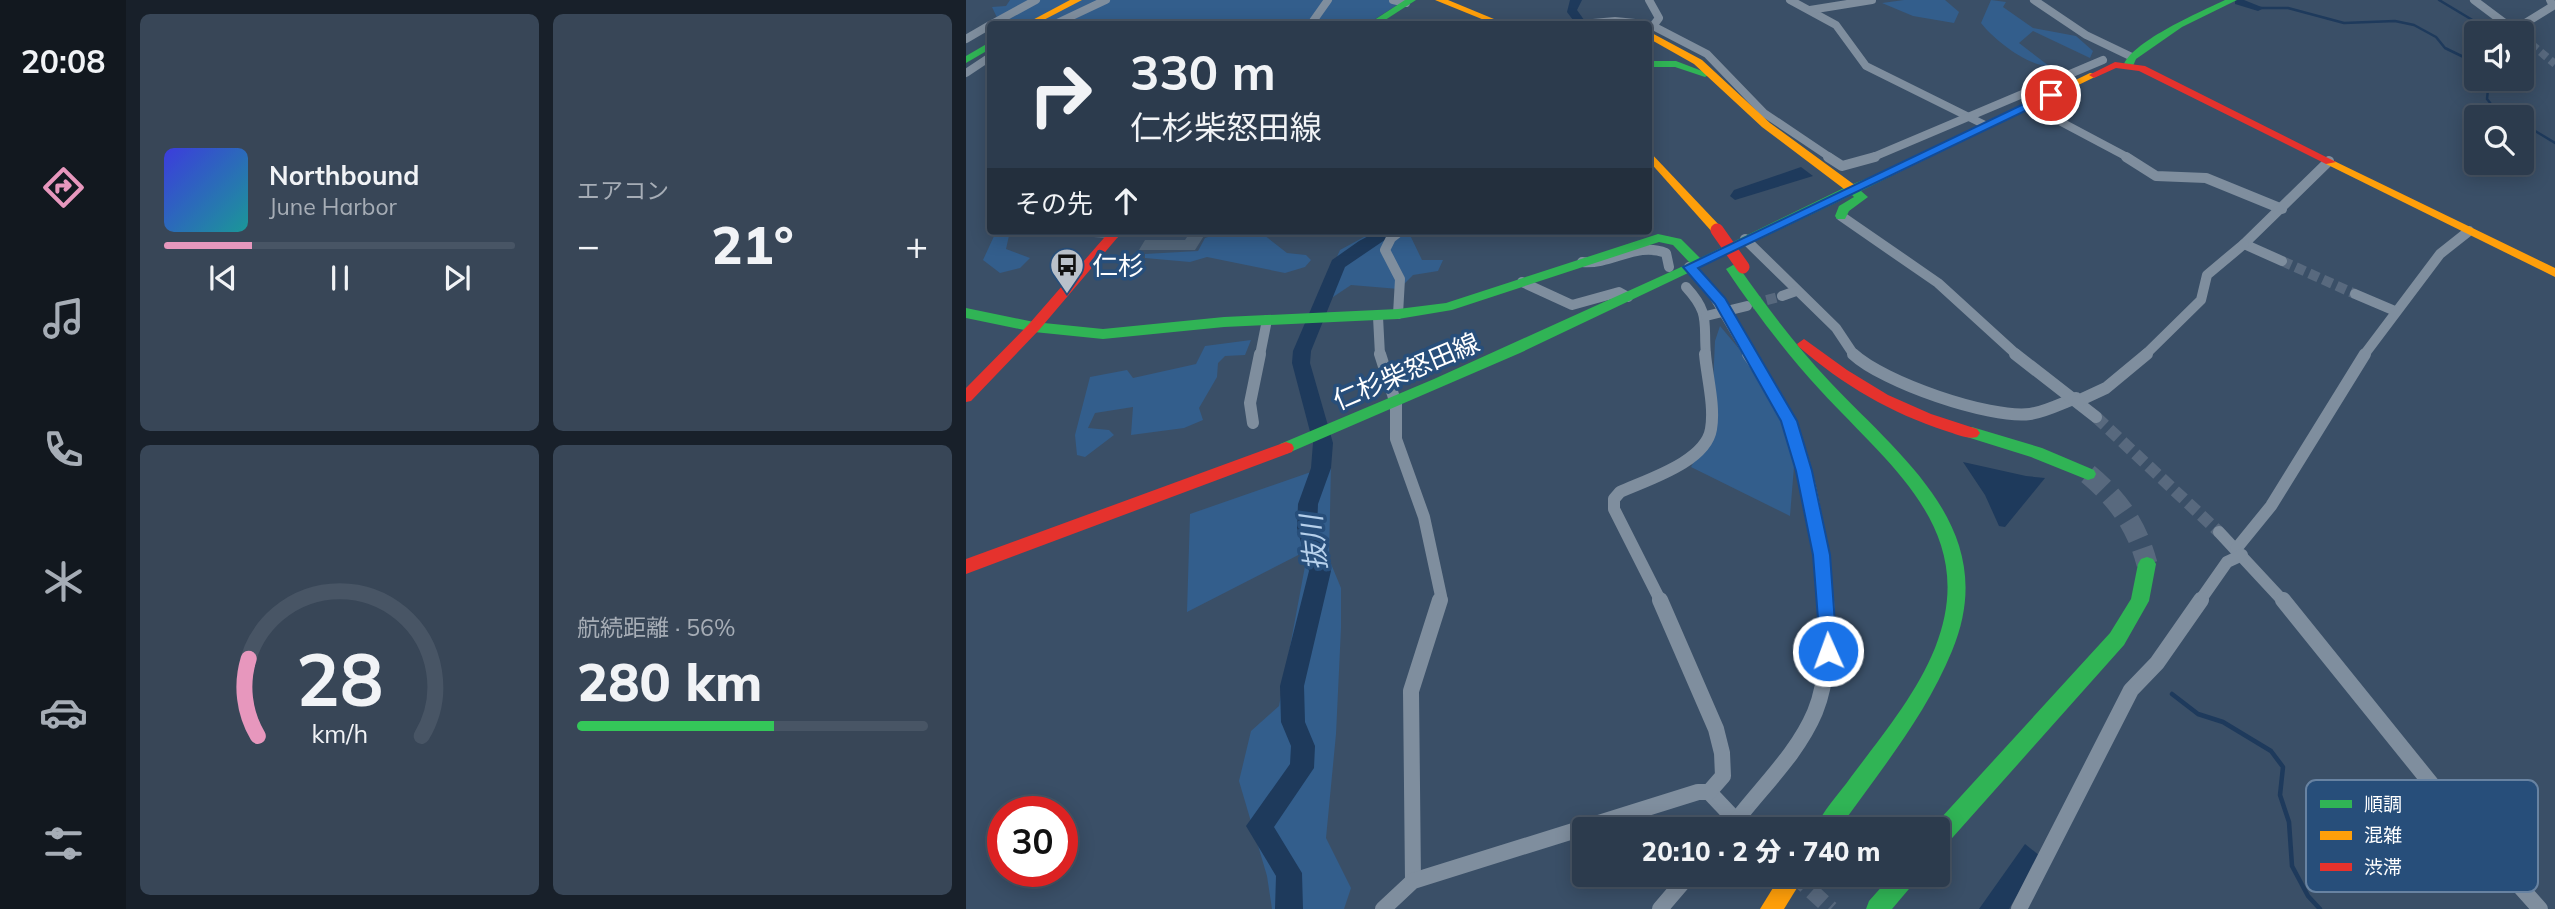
<!DOCTYPE html>
<html lang="ja">
<head>
<meta charset="utf-8">
<style>
  :root { --surface:#2c3b4d; --page:#384657; --text:#f1f3f6; --muted:#a6adb6; --line:#485565; --accent:#e797bd }
  body { margin:0; font-family:Mulish,"Noto Sans JP",sans-serif; background:var(--page); color:var(--text); height:100vh; display:flex; flex-direction:column; font-size:26px; white-space:nowrap }
  * { box-sizing:border-box; margin:0 }
  p { font-size:23px; color:var(--muted) }
  .icon { flex:none; width:38px; height:38px; fill:none; stroke:currentColor; stroke-width:2; stroke-linecap:round; stroke-linejoin:round }
  .map { position:relative; flex:1; overflow:hidden }
  .details { display:flex; flex-direction:column; gap:14px; padding:14px; background:#18202a; width:840px }
  .details>* { flex:none }
  .top-card { position:absolute; left:21px; top:21px; width:665px; height:214px; border-radius:7px; box-shadow:0 4px 18px #0003,0 0 0 2px var(--line); background:#2c3b4d; color:var(--text); overflow:hidden }
  .tools { position:absolute; left:1498px; top:21px; display:grid; gap:14px }
  .tools a { display:grid; place-items:center; width:70px; height:70px; border-radius:7px; background:var(--surface); box-shadow:0 4px 18px #0003,0 0 0 2px var(--line); font-size:35px }
  .speed { position:absolute; left:21px; top:796px; display:flex; gap:14px; font-size:35px; font-weight:700; text-align:center }
  .speed>* { display:grid; place-content:center; width:91px; height:91px; border-radius:50%; background:var(--surface); box-shadow:0 4px 18px #0003,0 0 0 2px var(--line); line-height:1 }
  .speed .limit { border:10px solid #d22; background:#fff; color:#111 }
  .pin { position:absolute; display:grid; place-items:center; width:60px; height:60px; color:#fff; margin:-30px; border:4px solid #fff; border-radius:50%; box-shadow:0 2px 7px #0007 }
  .me { position:absolute; width:77px; margin:-38px; rotate:358deg; stroke-linejoin:round; filter:drop-shadow(0 0 5px #0008) }
  .turn { display:flex; align-items:center; gap:24px; height:147px; padding:0 28px; font-size:32px }
  .turn .icon { width:91px; height:91px; stroke-width:2.5 }
  .turn b { display:block; font-size:49px; line-height:60px }
  .then { display:flex; align-items:center; height:66px; padding:0 28px; background:#0003; gap:14px; font-size:26px }
  .big { font-size:52px; font-weight:800; line-height:1.1 }
  .details .card { flex:1; display:flex; flex-direction:column; justify-content:center; gap:10px; min-width:0; padding:0 24px; border-radius:10px; background:var(--page) }
  .details .dial { align-items:center; gap:0 }
  .dial svg { height:182px; overflow:visible; fill:none; stroke:var(--line); stroke-width:7; stroke-linecap:round; text-anchor:middle }
  .dial text { fill:var(--text); stroke:none }
  .song { display:flex; align-items:center; gap:21px }
  .cover { width:84px; height:84px; border-radius:10px; background:linear-gradient(135deg,hsl(240 70% 55%),hsl(180 70% 35%)) }
  .played { height:7px; border-radius:4px; background:linear-gradient(90deg,var(--accent) 25%,var(--line) 25%) }
  .keys { display:flex; justify-content:space-around; direction:ltr }
  .heat { display:flex; justify-content:space-between; align-items:center; font-size:38px; direction:ltr }
  .charge { height:10px; border-radius:5px; background:linear-gradient(90deg,#34c759 56%,var(--line) 0) }
  .details .tiles { flex:1; display:grid; gap:14px; grid-template-columns:repeat(2,1fr) }
  .trip { position:absolute; left:606px; top:817px; width:378px; height:70px; border-radius:7px; background:var(--surface); box-shadow:0 4px 18px #0003,0 0 0 2px var(--line); font-weight:800; line-height:70px; text-align:center }
  main { display:flex; flex:1; min-height:0 }
  .menu { display:flex; flex-direction:column; width:126px; justify-content:space-around; align-items:center; background:#12181f; color:var(--muted) }
  .menu .icon { width:49px; height:49px }
  .menu .selected { color:var(--accent) }
  .menu b { font-size:32px; color:var(--text) }
  .map>svg:first-child { display:block }
</style>
</head>
<body>
<main>
<nav class="menu">
<b>20:08</b>
<svg class="icon selected" aria-label="directions" viewBox="0 0 24 24"><path d="M12 3l9 9-9 9-9-9zM9 14v-3h6M13 9l2 2-2 2"/></svg>
<svg class="icon" aria-label="music" viewBox="0 0 24 24"><path d="M9 18V5l10-2v13"/><circle cx="6" cy="18" r="3"/><circle cx="16" cy="16" r="3"/></svg>
<svg class="icon" aria-label="phone" viewBox="0 0 24 24"><path d="M5 4h4l2 5-3 2q2 4 5 5l2-3 5 2v4C11 20 4 13 5 4z"/></svg>
<svg class="icon" aria-label="climate" viewBox="0 0 24 24"><path d="M12 3v18M4 7l16 10M4 17L20 7"/></svg>
<svg class="icon" aria-label="car" viewBox="0 0 24 24"><path d="M5 17H2v-5l4-1 3-4h7l3 4 3 1v5h-3M9 17h6M6 11h13"/><circle cx="7" cy="17" r="2"/><circle cx="17" cy="17" r="2"/></svg>
<svg class="icon" aria-label="filters" viewBox="0 0 24 24"><path d="M4 7h16M4 17h16"/><circle cx="9" cy="7" r="2"/><circle cx="15" cy="17" r="2"/></svg>
</nav>
<section class="details">
<div class="tiles">
<div class="card">
<div class="song"><i class="cover"></i><div><b>Northbound</b><p>June Harbor</p></div></div>
<div class="played"></div>
<div class="keys"><svg class="icon" aria-label="previous" viewBox="0 0 24 24"><path d="M18 5L8 12l10 7zM5 5v14"/></svg><svg class="icon" aria-label="pause" viewBox="0 0 24 24"><path d="M8 5v14M16 5v14"/></svg><svg class="icon" aria-label="next" viewBox="0 0 24 24"><path d="M6 5l10 7-10 7zM19 5v14"/></svg></div>
</div>
<div class="card"><p>エアコン</p>
<div class="heat"><a>−</a><b class="big">21°</b><a>+</a></div>
</div>
<div class="card dial"><svg viewBox="0 0 100 80">
<path d="M14 69A42 42 0 1 1 86 69"/>
<path d="M14 69A42 42 0 0 1 10 35" stroke="#e797bd"/>
<text x="50" y="56" font-size="32" font-weight="700">28</text>
<text x="50" y="72" font-size="11">km/h</text>
</svg></div>
<div class="card"><p>航続距離 · 56%</p><b class="big">280 km</b><div class="charge"></div></div>
</div>
</section>
<div class="map">
<svg width="1589" height="909" viewBox="0 0 1589 909">
  <rect width="100%" height="100%" fill="#3a4f67"/>
  <g fill="#335e8c">
    <polygon points="44,0 439,0 401,24 34,24 26,7 40,6"/>
    <polygon points="938,0 979,0 993,12 988,23 947,16 916,3"/>
    <path d="M1025 0 1040 2 1037 7 1067 28 1110 36 1127 51 1124 58 1067 31 1053 43 1083 66C1062 66 1028 40 1015 23Z"/>
    <polygon points="44,231 40,249 64,258 54,268 34,273 17,260 29,234"/>
    <polygon points="261,231 293,231 321,253 340,255 345,260 339,267 319,273 241,257 224,262 179,258 179,254 232,251 239,238"/>
    <polygon points="409,231 442,231 456,260 477,260 472,271 447,275 433,289 385,285 367,297 359,284 374,250"/>
    <polygon points="754,326 800,381 829,454 824,516 725,467 745,430 749,341"/>
    <polygon points="285,340 279,355 259,356 252,363 251,377 233,408 237,420 218,428 165,435 167,407 129,413 122,428 143,430 148,435 119,457 111,455 109,435 124,377 161,370 167,378 230,364 239,346"/>
    <polygon points="365,465 363,559 375,588 375,628 370,734 360,838 385,888 378,909 306,909 301,876 273,781 285,731 313,706 342,550 221,612 224,514"/>
  </g>
  <g fill="#1e3a5c">
    <polygon points="835,167 847,176 769,200 764,196 768,190"/>
    <polygon points="997,462 1060,476 1079,478 1039,527 1033,526 1019,495"/>
    <polygon points="1059,844 1074,856 1043,909 1013,909"/>
  </g>
  <g fill="none" stroke-linecap="round" stroke-linejoin="round">
    <g stroke="#1e3a5c" stroke-width="2.5">
      <polyline points="1473,0 1528,33"/>
      <polyline points="1292,8 1322,8 1378,23 1429,21 1448,25 1470,37 1479,48 1510,63"/>
      <polyline points="1532,79 1522,89 1521,99 1529,109 1545,117"/>
      <polyline points="1556,123 1589,143"/>
    </g>
    <polyline stroke="#1e3a5c" stroke-width="4.5" points="1206,694 1232,714 1257,722 1305,751 1317,767 1314,795 1323,822 1326,866 1342,896 1354,909"/>
    <g fill="#1e3a5c" fill-rule="evenodd">
      <polygon points="604,0 616,0 611,10 621,24 610,24 601,12"/>
      <polygon points="1269,0 1278,0 1298,8 1292,11 1269,4"/>
      <polygon points="412,231 432,231 379,267 345,351 344,363 367,443 365,468 352,504 351,528 365,571 338,686 339,722 349,746 348,768 308,827 336,873 337,909 309,909 310,876 280,826 324,764 325,746 315,722 314,686 343,571 331,528 332,504 345,468 347,443 326,363 327,351 366,260 393,241"/>
    </g>
  </g>
  <polygon fill="#526477" points="225,231 241,231 229,250 173,250 179,240 219,240"/>
  <g fill="none" stroke-linecap="round" stroke-linejoin="round">
    <polyline stroke="#58697e" stroke-width="8" stroke-dasharray="8 4.5" stroke-linecap="butt" points="1565,44 1589,64"/>
    <g stroke="#58697e" stroke-width="10" stroke-dasharray="10 5" stroke-linecap="butt">
      <polyline points="1316,261 1389,294"/>
      <polyline points="786,304 816,296"/>
    </g>
    <polyline stroke="#58697e" stroke-width="12" stroke-dasharray="12 6" stroke-linecap="butt" points="1130,417 1253,532"/>
    <polyline stroke="#58697e" stroke-width="16" stroke-dasharray="16 8" stroke-linecap="butt" points="828,875 865,909"/>
    <path stroke="#58697e" stroke-width="21" stroke-dasharray="21 10" stroke-linecap="butt" d="M1122 474C1152 499 1171 526 1181 564"/>
    <g stroke="#7f8e9e" stroke-width="8">
      <polyline points="427,0 440,3"/>
      <polyline points="683,0 693,18 687,26 741,54 798,113 865,158"/>
      <polyline points="824,0 870,25 900,66 1019,125"/>
      <polyline points="1068,0 1120,35 1166,57"/>
      <polyline points="1508,0 1552,33"/>
      <polyline points="844,10 906,0"/>
      <polyline points="26,24 70,0"/>
      <polyline points="89,24 140,0"/>
      <polyline points="345,24 362,0"/>
      <polyline points="616,24 649,21 679,24"/>
      <polyline points="1548,30 1587,6 1584,0"/>
      <polyline points="1556,36 1565,44"/>
      <polyline points="0,39 24,25"/>
      <polyline points="0,73 24,57"/>
      <polyline points="1063,105 1163,158"/>
      <polyline points="905,158 1137,60"/>
    </g>
    <g stroke="#7f8e9e" stroke-width="10">
      <polyline points="862,157 876,166 909,157"/>
      <polyline points="1160,157 1190,176 1240,178 1316,209"/>
      <polyline points="875,216 972,283 1051,355"/>
      <polyline points="107,231 149,233"/>
      <polyline points="779,239 870,328 888,355"/>
      <polyline points="1316,261 1278,244 1363,161"/>
      <path d="M616 262C646 265 671 241 700 253L703 267"/>
      <polyline points="723,267 748,296 783,355"/>
      <polyline points="556,282 606,305 653,292 662,297"/>
      <path d="M720 287C745 314 737 323 740 355"/>
      <polyline points="1389,294 1429,311"/>
      <polyline points="816,296 830,291"/>
      <polyline points="432,314 434,279 419,250 425,238 434,231"/>
      <polyline points="740,316 781,306"/>
      <polyline points="412,317 414,355"/>
      <polyline points="294,355 301,320"/>
      <polyline points="1179,355 1235,300 1241,275 1278,244"/>
      <polyline points="1398,355 1474,254 1503,231"/>
    </g>
    <g stroke="#7f8e9e" stroke-width="12">
      <polyline points="414,354 430,404 430,439 458,517 475,596 473,602"/>
      <path d="M782 354C793 370 805 386 814 403 846 463 854 535 860 602"/>
      <path d="M887 354C917 382 1023 419 1064 414 1079 412 1096 403 1110 398"/>
      <polyline points="1049,354 1130,417"/>
      <polyline points="1112,401 1140,388 1181,354"/>
      <polyline points="287,423 284,403 294,354"/>
      <polyline points="1253,532 1318,602"/>
      <polyline points="1270,549 1305,506 1399,354"/>
      <path d="M695 602 648 509V499L654 492C680 480 740 462 745 429 749 406 741 377 739 354"/>
      <polyline points="1233,602 1261,562 1276,555"/>
    </g>
    <g stroke="#7f8e9e" stroke-width="16">
      <polyline points="1317,600 1492,817 1574,909"/>
      <polyline points="743,792 779,830"/>
      <path d="M763 830C791 791 830 757 849 712 863 678 862 636 860 600"/>
      <polyline points="447,881 445,691 474,600"/>
      <polyline points="417,909 447,881 732,792 743,792 757,776 756,753 750,729 694,600"/>
      <polyline points="694,909 723,875"/>
      <polyline points="1053,909 1165,690 1191,663 1235,600"/>
    </g>
    <g fill="#30b455" fill-rule="evenodd">
      <polygon points="439,0 450,0 413,24 402,24"/>
      <path d="M1259 0H1271L1216 27 1170 59 1167 66 1158 64C1169 40 1234 12 1259 0Z"/>
      <polygon points="24,42 24,49 0,63 0,56"/>
      <polygon points="682,61 710,61 744,74 739,77 709,67 682,67"/>
      <polygon points="925,169 931,172 929,174 895,191 902,197 883,211 879,219 871,219 869,216 873,206 888,197 886,195 554,353 320,454 314,452 312,448 314,444 468,379 724,263 707,245 693,242 486,310 432,319 258,327 137,339 68,332 0,318 0,308 68,322 137,329 258,317 432,309 480,303 692,234 715,239 734,258 882,186"/>
      <path d="M767 265 772 266C800 306 830 346 864 382 937 459 1036 531 986 651 959 717 913 772 872 830H849C856 811 873 794 885 777 915 737 950 695 969 648 1015 532 925 467 855 391 820 353 789 312 760 269Z"/>
      <polygon points="1006,427 1076,448 1128,470 1130,474 1128,478 1122,480 1065,457 1001,437 998,433"/>
      <polygon points="1181,557 1187,559 1190,564 1183,601 1158,645 979,846 971,849 971,830 964,830 1144,633 1165,599 1172,564 1175,559"/>
      <polygon points="926,875 951,875 948,883 926,909 900,909 903,901"/>
    </g>
    <g fill="#ff9f0a" fill-rule="evenodd">
      <polygon points="104,0 116,0 70,24 59,24"/>
      <polygon points="469,0 482,0 540,24 528,24"/>
      <polygon points="682,31 736,60 804,123 890,186 890,192 882,192 796,127 728,64 682,38"/>
      <polygon points="1124,73 1133,75 929,174 921,174 919,172"/>
      <polygon points="682,150 755,227 755,233 747,233 682,160"/>
      <polygon points="1364,159 1589,268 1589,277 1360,164 1358,162"/>
      <polygon points="815,875 839,875 818,909 794,909"/>
    </g>
    <g fill="#e5322d" fill-rule="evenodd">
      <polygon points="1149,62 1179,66 1370,162 1360,164 1173,71 1150,68 1128,78 1123,75"/>
      <polygon points="144,231 157,231 73,330 5,401 0,402 0,388 63,324"/>
      <path d="M838 339 881 370 922 395 965 414 1011 429 1014 433 1011 437C1002 440 990 434 980 431 925 413 877 385 833 347L831 344Z"/>
      <polygon points="320,442 326,444 328,448 326,452 0,574 0,559"/>
    </g>
    <polyline stroke="#e5322d" stroke-width="13" points="751,230 777,267"/>
  </g>
  <polygon fill="#1a73e8" stroke="#114b97" stroke-width="2" points="1085,91 1090,95 1088,97 732,268 759,298 831,421 846,471 864,555 871,651 869,657 862,659 855,657 847,555 830,471 815,421 749,304 717,267"/>
  <defs>
    <g id="bus-pin" transform="scale(1.75)"><path d="M0 17L-7.5 6A9.5 9.5 0 1 1 7.5 6Z" fill="#bac1ca" stroke="#274e7a"/><path d="M-5-6H5V4H4V6H2V4H-2V6H-4V4H-5ZM-3.5-4V0h7V-4ZM-3.5 1.2v1.5H-2V1.2ZM2 1.2v1.5H3.5V1.2Z" fill="#111"/></g>
  </defs>
  <g fill-rule="evenodd">
    <use href="#bus-pin" x="101" y="265"/>
  </g>
  <g text-anchor="middle" dominant-baseline="central" stroke-width="7" stroke-linejoin="round" paint-order="stroke">
    <g font-size="26" fill="#fff" stroke="#274e7a" text-anchor="start">
      <text x="126" y="265">仁杉</text>
    </g>
    <g font-size="26" fill="#fff" stroke="#274e7a">
      <text transform="translate(440 371) rotate(-23)">仁杉柴怒田線</text>
    </g>
    <g font-size="28" font-style="italic" fill="#b6d0eb" stroke="#274e7a">
      <text transform="translate(347 543) rotate(-96)">抜川</text>
    </g>
  </g>
  <rect x="1340" y="780" width="232" height="112" rx="10" fill="#274e7a" stroke="#6883a2" stroke-width="2"/>
  <rect x="1354" y="800" width="32" height="8" fill="#30b455"/>
  <rect x="1354" y="831" width="32" height="9" fill="#ff9f0a"/>
  <rect x="1354" y="863" width="32" height="8" fill="#e5322d"/>
  <g font-size="19" fill="#fff">
    <text x="1398" y="811">順調</text>
    <text x="1398" y="842">混雑</text>
    <text x="1398" y="874">渋滞</text>
  </g>
</svg>
<div class="tools">
<a><svg class="icon" aria-label="sound" viewBox="0 0 24 24"><path d="M4 9h4l5-4v14l-5-4H4zM17 9q2 3 0 6"/></svg></a>
<a><svg class="icon" aria-label="search" viewBox="0 0 24 24"><circle cx="10" cy="10" r="6"/><path d="M15 15l6 6"/></svg></a>
</div>
<div class="speed"><div class="limit">30</div></div>
<div class="pin" style="left:1085px;top:95px;background:#d93025"><svg class="icon" aria-label="arrive" viewBox="0 0 24 24"><path d="M6 21V4h12l-3 4 3 4H6"/></svg></div>
<svg class="me" style="left:862px;top:651px" viewBox="-20 -20 40 40"><circle r="17" fill="#1a73e8" stroke="#fff" stroke-width="3"/><path d="M0-11L8 9 0 5-8 9z" fill="#fff"/></svg>
<div class="trip">20:10 · 2 分 · 740 m</div>
<div class="top-card">
<div class="turn"><svg class="icon" aria-label="right" viewBox="0 0 24 24"><path d="M7 20v-9h11M14 6l5 5-5 5"/></svg><div><b>330 m</b>仁杉柴怒田線</div></div>
<div class="then">その先<svg class="icon" aria-label="ahead" viewBox="0 0 24 24"><path d="M12 20V5M6 11l6-6 6 6"/></svg></div>
</div>
</div>
</main>
</body>
</html>
